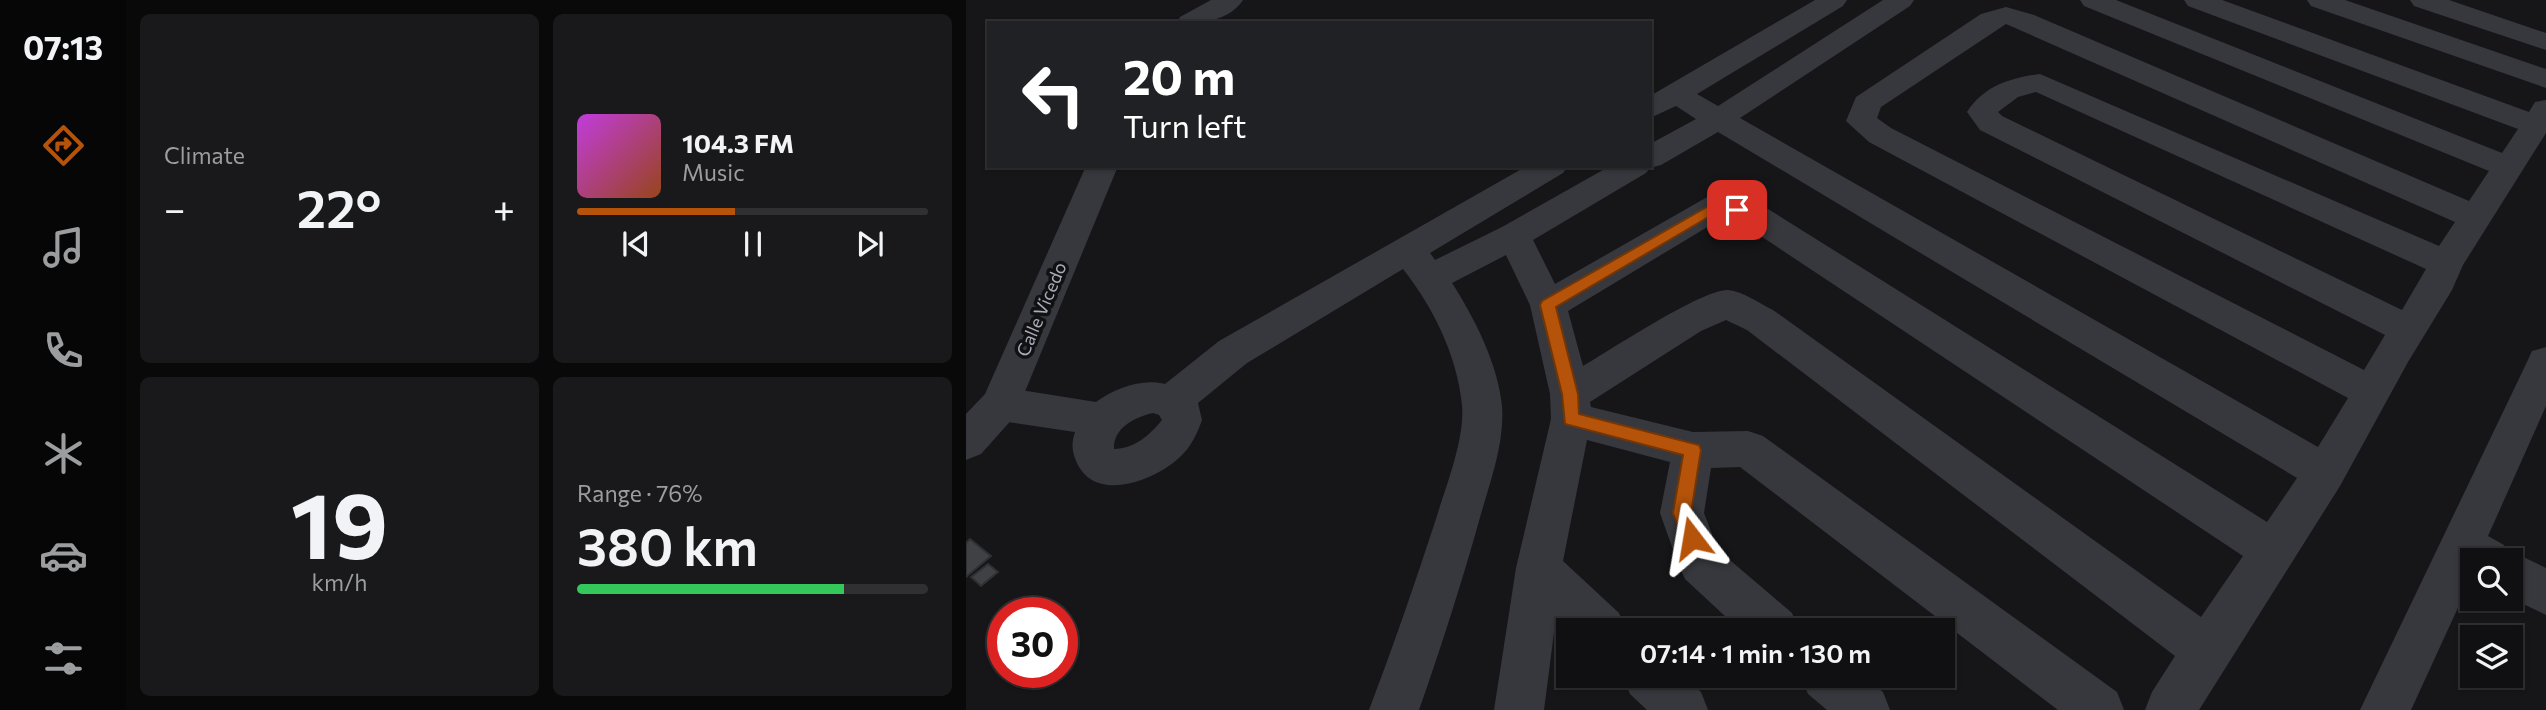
<!DOCTYPE html>
<html lang="en">
<head>
<meta charset="utf-8">
<style>
  :root { --surface:#101012; --page:#19191b; --text:#f1f3f6; --muted:#9c9d9f; --line:#303032; --accent:#b45309 }
  body { margin:0; font-family:Commissioner,sans-serif; background:var(--page); color:var(--text); height:100vh; display:flex; flex-direction:column; font-size:26px; white-space:nowrap }
  * { box-sizing:border-box; margin:0 }
  p { font-size:23px; color:var(--muted) }
  .icon { flex:none; width:38px; height:38px; fill:none; stroke:currentColor; stroke-width:2; stroke-linecap:round; stroke-linejoin:round }
  .map { position:relative; flex:1; overflow:hidden }
  .drawer { display:flex; flex-direction:column; gap:14px; padding:14px; background:#09090a; width:840px }
  .drawer>* { flex:none }
  .guide { position:absolute; left:21px; top:21px; width:665px; height:147px; border-radius:0px; box-shadow:0 2px 5px #0004,0 0 0 2px var(--line); background:#202124; color:#fff; overflow:hidden }
  .controls { position:absolute; left:1494px; top:548px; display:grid; gap:14px }
  .controls a { display:grid; place-items:center; width:63px; height:63px; border-radius:0px; background:var(--surface); box-shadow:0 2px 5px #0004,0 0 0 2px var(--line); font-size:35px }
  .speed { position:absolute; left:21px; top:597px; display:flex; gap:14px; font-size:35px; font-weight:700; text-align:center }
  .speed>* { display:grid; place-content:center; width:91px; height:91px; border-radius:50%; background:var(--surface); box-shadow:0 2px 5px #0004,0 0 0 2px var(--line); line-height:1 }
  .speed .limit { border:10px solid #d22; background:#fff; color:#111 }
  .pin { position:absolute; display:grid; place-items:center; width:60px; height:60px; color:#fff; margin:-30px; border-radius:14px; box-shadow:0 4px 10px #0006 }
  .me { position:absolute; width:77px; margin:-38px; rotate:346deg; stroke-linejoin:round; filter:drop-shadow(0 0 5px #0008) }
  .turn { display:flex; align-items:center; gap:24px; height:147px; padding:0 21px; font-size:32px }
  .turn .icon { width:91px; height:91px; stroke-width:2.5 }
  .turn b { display:block; font-size:49px; line-height:60px }
  .big { font-size:52px; font-weight:600; line-height:1.1 }
  .drawer .card { flex:1; display:flex; flex-direction:column; justify-content:center; gap:10px; min-width:0; padding:0 24px; border-radius:10px; background:var(--page) }
  .drawer .dial { align-items:center; gap:0 }
  .dial b { font-size:91px; line-height:1 }
  .song { display:flex; align-items:center; gap:21px }
  .cover { width:84px; height:84px; border-radius:10px; background:linear-gradient(135deg,hsl(290 70% 55%),hsl(20 70% 35%)) }
  .played { height:7px; border-radius:4px; background:linear-gradient(90deg,var(--accent) 45%,var(--line) 45%) }
  .keys { display:flex; justify-content:space-around; direction:ltr }
  .heat { display:flex; justify-content:space-between; align-items:center; font-size:38px; direction:ltr }
  .charge { height:10px; border-radius:5px; background:linear-gradient(90deg,#34c759 76%,var(--line) 0) }
  .drawer .tiles { flex:1; display:grid; gap:14px; grid-template-columns:repeat(2,1fr) }
  .trip { position:absolute; left:590px; top:618px; width:399px; height:70px; border-radius:0px; background:var(--surface); box-shadow:0 2px 5px #0004,0 0 0 2px var(--line); font-weight:600; line-height:70px; text-align:center }
  main { display:flex; flex:1; min-height:0 }
  .dock { display:flex; flex-direction:column; width:126px; justify-content:space-around; align-items:center; background:#060607; color:var(--muted) }
  .dock .icon { width:49px; height:49px }
  .dock .active { color:var(--accent) }
  .dock b { font-size:32px; color:var(--text) }
  .map>svg:first-child { display:block }
</style>
</head>
<body>
<main>
<nav class="dock">
<b>07:13</b>
<svg class="icon active" aria-label="directions" viewBox="0 0 24 24"><path d="M12 3l9 9-9 9-9-9zM9 14v-3h6M13 9l2 2-2 2"/></svg>
<svg class="icon" aria-label="music" viewBox="0 0 24 24"><path d="M9 18V5l10-2v13"/><circle cx="6" cy="18" r="3"/><circle cx="16" cy="16" r="3"/></svg>
<svg class="icon" aria-label="phone" viewBox="0 0 24 24"><path d="M5 4h4l2 5-3 2q2 4 5 5l2-3 5 2v4C11 20 4 13 5 4z"/></svg>
<svg class="icon" aria-label="climate" viewBox="0 0 24 24"><path d="M12 3v18M4 7l16 10M4 17L20 7"/></svg>
<svg class="icon" aria-label="car" viewBox="0 0 24 24"><path d="M5 17H2v-5l4-1 3-4h7l3 4 3 1v5h-3M9 17h6M6 11h13"/><circle cx="7" cy="17" r="2"/><circle cx="17" cy="17" r="2"/></svg>
<svg class="icon" aria-label="filters" viewBox="0 0 24 24"><path d="M4 7h16M4 17h16"/><circle cx="9" cy="7" r="2"/><circle cx="15" cy="17" r="2"/></svg>
</nav>
<section class="drawer">
<div class="tiles">
<div class="card"><p>Climate</p>
<div class="heat"><a>−</a><b class="big">22°</b><a>+</a></div>
</div>
<div class="card">
<div class="song"><i class="cover"></i><div><b>104.3 FM</b><p>Music</p></div></div>
<div class="played"></div>
<div class="keys"><svg class="icon" aria-label="previous" viewBox="0 0 24 24"><path d="M18 5L8 12l10 7zM5 5v14"/></svg><svg class="icon" aria-label="pause" viewBox="0 0 24 24"><path d="M8 5v14M16 5v14"/></svg><svg class="icon" aria-label="next" viewBox="0 0 24 24"><path d="M6 5l10 7-10 7zM19 5v14"/></svg></div>
</div>
<div class="card dial"><b>19</b><p>km/h</p></div>
<div class="card"><p>Range · 76%</p><b class="big">380 km</b><div class="charge"></div></div>
</div>
</section>
<div class="map">
<svg width="1580" height="710" viewBox="0 0 1580 710">
  <rect width="100%" height="100%" fill="#161618"/>
  <g fill="#404145" stroke="#303034" stroke-width="2">
    <polygon points="4,539 25,556 0,577 0,543"/>
    <polygon points="22,564 32,572 15,586 5,577"/>
  </g>
  <g fill="none" stroke-linecap="round" stroke-linejoin="round">
    <g fill="#37383d" fill-rule="evenodd">
      <path d="M849 0H881L877 6 731 94 752 106 917 0H948L944 6 774 118 1352 447 1382 398 903 142 880 121 890 97 1015 14 1040 7 1068 15 1503 201 1523 171 1118 6 1114 0H1150L1536 153 1552 129 1222 6 1218 0H1256L1563 112 1569 102 1580 100V133L1497 265 1486 290 1442 362 1374 486 1233 710H1179L1186 692 1209 656 781 330 760 320 735 331 624 402 625 407 727 432 782 431 797 436 1151 692 1158 710H1092L774 467 745 468 738 513 752 550 826 613 833 630H774L719 579 712 564 694 513 704 462 621 440 597 561 653 613 660 630H603L590 617 578 710H528L550 568 585 419 584 394 564 305 540 255 486 283C508 317 532 364 536 406 539 444 523 485 513 521 495 585 475 647 453 710H403C427 647 449 583 470 519 480 486 499 439 496 405 491 355 467 307 437 269L281 363 232 403 236 420C231 434 225 447 214 457 190 480 130 504 111 463 106 452 105 444 109 432L35 421 21 416 15 404 21 392 35 387 130 402C149 388 177 378 199 384L253 341 561 166H602L597 173 464 253 469 260 536 227 644 166H684V144L730 119 710 106 684 118V96ZM1040 24 1489 222 1473 246 1074 74C1044 78 1018 86 1001 112L1014 130 1419 335 1398 370 925 128 911 118 915 107ZM1070 92 1460 269 1436 310 1036 116 1032 112 1052 97ZM752 132 1331 478 1301 522 799 207 755 193 743 196 589 284 567 240 680 173 684 168 695 165ZM758 217 775 223 1277 556 1235 617 807 310C794 304 777 291 762 290 736 289 643 351 617 366L602 311ZM187 413 193 415 196 420C184 435 168 449 148 449 147 428 169 417 187 413Z"/>
      <polygon points="1341,0 1379,0 1580,69 1580,88 1345,6"/>
      <polygon points="1444,0 1483,0 1580,33 1580,50 1448,6"/>
      <polygon points="1580,347 1580,406 1522,536 1538,545 1542,553 1545,551 1580,568 1580,615 1545,598 1545,560 1507,560 1507,575 1445,710 1394,710 1561,362 1566,351"/>
      <polygon points="657,676 717,676 735,692 742,710 681,710 664,694"/>
      <polygon points="835,676 897,676 917,692 924,710 861,710 842,694"/>
    </g>
    <g fill="#37383d" fill-rule="evenodd">
      <path d="M245 0H277C262 22 235 23 211 23L214 17Z"/>
      <polygon points="120,166 152,166 49,416 15,454 0,460 0,414 19,394"/>
    </g>
  </g>
  <polygon fill="#b45309" stroke="#753606" stroke-width="2" points="755,199 776,206 778,210 771,214 756,209 590,307 612,394 613,414 733,445 735,450 725,513 735,538 732,544 726,547 719,544 707,513 717,455 599,424 596,394 574,305 576,301"/>
  <g text-anchor="middle" dominant-baseline="central" stroke-width="7" stroke-linejoin="round" paint-order="stroke">
    <g font-size="18" fill="#a8adb8" stroke="#111113">
      <text transform="translate(75 309) rotate(-67)">Calle Vicedo</text>
    </g>
  </g>
</svg>
<div class="controls">
<a><svg class="icon" aria-label="search" viewBox="0 0 24 24"><circle cx="10" cy="10" r="6"/><path d="M15 15l6 6"/></svg></a>
<a><svg class="icon" aria-label="layers" viewBox="0 0 24 24"><path d="M12 4l9 5-9 5-9-5zM3 14l9 5 9-5"/></svg></a>
</div>
<div class="speed"><div class="limit">30</div></div>
<div class="pin" style="left:771px;top:210px;background:#d93025"><svg class="icon" aria-label="arrive" viewBox="0 0 24 24"><path d="M6 21V4h12l-3 4 3 4H6"/></svg></div>
<svg class="me" style="left:726px;top:538px" viewBox="-20 -20 40 40"><path d="M0-17L14 15 0 8-14 15z" fill="#b45309" stroke="#fff" stroke-width="4"/></svg>
<div class="trip">07:14 · 1 min · 130 m</div>
<div class="guide">
<div class="turn"><svg class="icon" aria-label="left" viewBox="0 0 24 24"><path d="M17 20v-9H6M10 6l-5 5 5 5"/></svg><div><b>20 m</b>Turn left</div></div>
</div>
</div>
</main>
</body>
</html>
